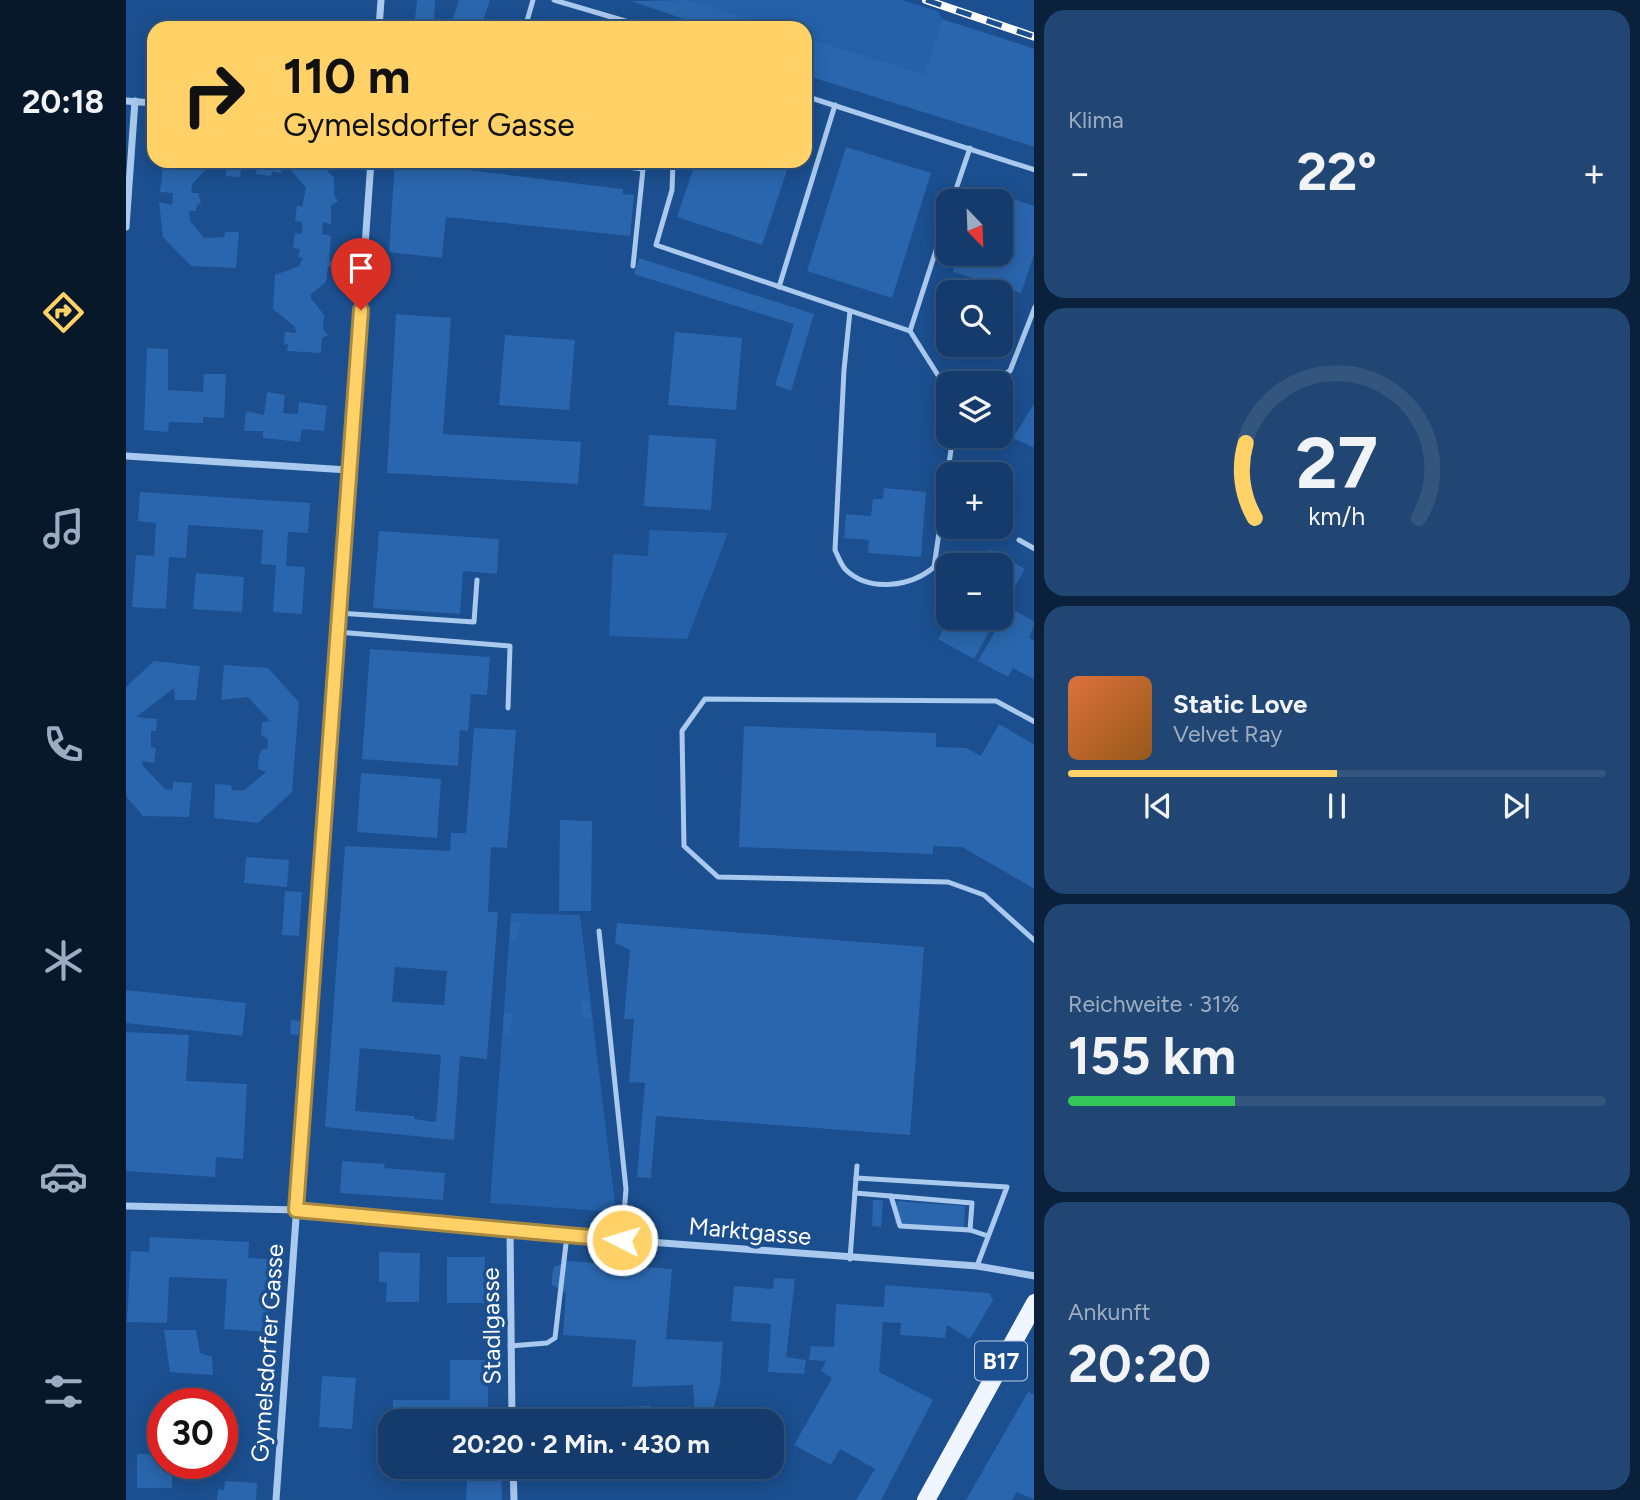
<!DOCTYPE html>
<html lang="de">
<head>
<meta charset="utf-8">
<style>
  :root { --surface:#143b6b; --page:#214673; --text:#f1f3f6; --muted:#9dadc1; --line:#33557e; --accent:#ffd166 }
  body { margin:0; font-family:Figtree,sans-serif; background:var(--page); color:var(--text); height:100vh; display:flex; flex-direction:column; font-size:26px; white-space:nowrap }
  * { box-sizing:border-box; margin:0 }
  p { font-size:23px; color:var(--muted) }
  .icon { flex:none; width:38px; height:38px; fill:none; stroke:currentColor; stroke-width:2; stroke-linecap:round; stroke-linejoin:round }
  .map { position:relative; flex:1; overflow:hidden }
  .panel { display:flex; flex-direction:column; gap:10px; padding:10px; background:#0b203b; width:606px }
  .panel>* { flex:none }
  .banner { position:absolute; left:21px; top:21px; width:665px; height:147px; border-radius:21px; box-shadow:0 4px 18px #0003,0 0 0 2px var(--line); background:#ffd166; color:#111; overflow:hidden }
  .needle { width:46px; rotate:157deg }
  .buttons { position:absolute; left:810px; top:189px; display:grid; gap:14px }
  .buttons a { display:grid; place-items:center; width:77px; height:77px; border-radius:14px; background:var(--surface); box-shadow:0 4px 18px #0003,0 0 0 2px var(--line); font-size:35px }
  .speed { position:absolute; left:21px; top:1388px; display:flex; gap:14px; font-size:35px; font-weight:700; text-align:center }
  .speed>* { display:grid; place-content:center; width:91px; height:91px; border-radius:50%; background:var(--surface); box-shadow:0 4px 18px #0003,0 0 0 2px var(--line); line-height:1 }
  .speed .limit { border:10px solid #d22; background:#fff; color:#111 }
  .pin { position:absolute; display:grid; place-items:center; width:60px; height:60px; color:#fff; margin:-72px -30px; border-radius:50% 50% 50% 0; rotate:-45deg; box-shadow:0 0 7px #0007 }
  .pin .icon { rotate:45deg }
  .me { position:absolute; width:77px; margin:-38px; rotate:275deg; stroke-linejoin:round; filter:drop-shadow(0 0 5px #0008) }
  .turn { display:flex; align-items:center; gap:24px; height:147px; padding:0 21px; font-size:32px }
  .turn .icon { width:91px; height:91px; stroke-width:2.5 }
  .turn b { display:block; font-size:49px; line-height:60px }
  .big { font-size:52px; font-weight:700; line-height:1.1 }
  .panel .card { flex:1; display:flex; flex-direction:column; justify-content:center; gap:10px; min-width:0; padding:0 24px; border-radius:21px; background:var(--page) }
  .panel .dial { align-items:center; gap:0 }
  .dial svg { height:182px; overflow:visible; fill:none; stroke:var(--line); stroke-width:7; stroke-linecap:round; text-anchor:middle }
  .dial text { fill:var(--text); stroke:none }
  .song { display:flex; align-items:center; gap:21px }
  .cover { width:84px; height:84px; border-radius:10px; background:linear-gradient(135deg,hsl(20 70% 55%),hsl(30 70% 35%)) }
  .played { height:7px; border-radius:4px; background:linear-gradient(90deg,var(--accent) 50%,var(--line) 50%) }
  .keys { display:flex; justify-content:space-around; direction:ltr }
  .heat { display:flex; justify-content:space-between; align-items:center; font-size:38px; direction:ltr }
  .charge { height:10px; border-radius:5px; background:linear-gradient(90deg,#34c759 31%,var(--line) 0) }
  .trip { position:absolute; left:252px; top:1409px; width:406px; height:70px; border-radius:21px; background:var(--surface); box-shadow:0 4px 18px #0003,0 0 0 2px var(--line); font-weight:700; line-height:70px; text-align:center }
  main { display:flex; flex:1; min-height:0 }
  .tab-bar { display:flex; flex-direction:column; width:126px; justify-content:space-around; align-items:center; background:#08182b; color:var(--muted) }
  .tab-bar .icon { width:49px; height:49px }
  .tab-bar .on { color:var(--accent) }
  .tab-bar b { font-size:32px; color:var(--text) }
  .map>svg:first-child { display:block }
</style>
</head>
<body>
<main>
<nav class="tab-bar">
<b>20:18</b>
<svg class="icon on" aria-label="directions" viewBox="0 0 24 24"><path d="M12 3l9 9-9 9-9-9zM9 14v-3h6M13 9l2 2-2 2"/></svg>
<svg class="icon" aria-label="music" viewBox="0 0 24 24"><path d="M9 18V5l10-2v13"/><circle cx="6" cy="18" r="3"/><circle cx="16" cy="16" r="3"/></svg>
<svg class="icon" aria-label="phone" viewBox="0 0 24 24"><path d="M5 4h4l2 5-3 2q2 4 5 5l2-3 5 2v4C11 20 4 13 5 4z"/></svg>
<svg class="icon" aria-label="climate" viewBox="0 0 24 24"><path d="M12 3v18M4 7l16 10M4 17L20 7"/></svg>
<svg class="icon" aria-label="car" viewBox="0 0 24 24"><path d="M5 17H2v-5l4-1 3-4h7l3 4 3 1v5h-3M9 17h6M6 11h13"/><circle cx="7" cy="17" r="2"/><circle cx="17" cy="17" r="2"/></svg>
<svg class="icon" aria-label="filters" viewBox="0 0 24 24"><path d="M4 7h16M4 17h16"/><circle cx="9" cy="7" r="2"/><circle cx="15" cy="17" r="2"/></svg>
</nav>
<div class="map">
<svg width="909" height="1500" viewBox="0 0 909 1500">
  <rect width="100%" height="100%" fill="#1b4f8f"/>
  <g fill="#2461a8">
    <polygon points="562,0 775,0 812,11 816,19 798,74 679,37 679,28 651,28"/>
    <polygon points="523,530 602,533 561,639 483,636 487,554 522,556"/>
    <polygon points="385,913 454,915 490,1212 364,1203"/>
  </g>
  <g fill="#2a66ad" fill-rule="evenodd">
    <polygon points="291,0 309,0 308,22 325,24 333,0 364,0 355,28 288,28"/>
    <polygon points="562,0 649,27 648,28 584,28 505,1"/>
    <polygon points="816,19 909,49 909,147 679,75 679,37 798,74"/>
    <polygon points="720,147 805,173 766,298 681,271"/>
    <polygon points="42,161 116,161 114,177 100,176 100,168 83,166 66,184 65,193 72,193 75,203 71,205 70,211 63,211 64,221 78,238 98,237 99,232 113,232 110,268 65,266 37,237 33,202 46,205 47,193 34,192 37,166"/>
    <polygon points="132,161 193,161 208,178 208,195 212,201 205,205 205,224 197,222 196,234 205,236 203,260 207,264 202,267 200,282 185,294 185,298 198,315 197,329 202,335 196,338 195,353 161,351 162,344 158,345 159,332 171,333 168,326 147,309 149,275 173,266 177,258 172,257 174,249 167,248 169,233 176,234 176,222 169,221 171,205 176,207 180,188 165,170 156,168 155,173 146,171 145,176 130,174"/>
    <polygon points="269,161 497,189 497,194 508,195 504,236 320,217 316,258 263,252"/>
    <polygon points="570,161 664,161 636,245 551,217"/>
    <polygon points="854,189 909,206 909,252 895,293 827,272 833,254 875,254 875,201 850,201"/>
    <polygon points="513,258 688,314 665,391 649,385 668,324 508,274"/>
    <polygon points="270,314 325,318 317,434 455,442 452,484 261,473"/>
    <polygon points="549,332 616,338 610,410 542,405"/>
    <polygon points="379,335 449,340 443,410 373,405"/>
    <polygon points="21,348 42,349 42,390 77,392 78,374 100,374 98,418 77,417 77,423 43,422 42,432 18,430"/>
    <polygon points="141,392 159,395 157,413 172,414 173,402 201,406 198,431 176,429 174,442 137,438 137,431 118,431 120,411 138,415"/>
    <polygon points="909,402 909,448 887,438"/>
    <polygon points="523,435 590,439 585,510 518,506"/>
    <polygon points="758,488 800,492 795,557 742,553 743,540 718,538 720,514 745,516 747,499 757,499"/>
    <polygon points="14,492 184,503 182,533 162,532 160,566 179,567 176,614 147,612 150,565 135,564 137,530 62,525 60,558 43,557 40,609 6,607 10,555 28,556 30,523 12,521"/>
    <polygon points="253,531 373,539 371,574 337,571 334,614 247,608"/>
    <polygon points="863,549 899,569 875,611 875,565 854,565"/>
    <polygon points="70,573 118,577 116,612 67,609"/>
    <polygon points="883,607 909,622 903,638 909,641 909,680 887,668 882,677 852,661"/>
    <polygon points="824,618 871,618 848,659 812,639"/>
    <polygon points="244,649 364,657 361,695 345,694 342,731 334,730 332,766 236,759"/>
    <polygon points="28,661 74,666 70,700 49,700 48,688 10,717 31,719 30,731 25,731 25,747 30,748 28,763 16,761 17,766 39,789 47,790 47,782 66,783 63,817 17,816 0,796 0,687"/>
    <polygon points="98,665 142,668 173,702 166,792 132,823 88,818 89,784 105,785 106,790 117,791 140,772 132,769 133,755 137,749 141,749 142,739 135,735 136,722 144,721 122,697 95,700"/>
    <polygon points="873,724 909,745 909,889 836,847 807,846 807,854 613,847 618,726 810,733 810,747 840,748 855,756"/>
    <path d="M348 728 390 730 381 848 365 847 362 912H372L361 1059 334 1056 328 1140 199 1127 219 846 324 851 325 833H340ZM269 967 321 971 318 1005 266 1002ZM234 1048 315 1055 310 1122 288 1119V1116L229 1111Z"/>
    <polygon points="235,773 315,779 311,838 231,832"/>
    <polygon points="434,820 466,821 465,911 433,911"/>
    <polygon points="120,857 163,860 161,887 118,883"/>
    <polygon points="159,891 176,892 173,936 156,935"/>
    <polygon points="385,922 394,922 391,941 383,941"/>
    <polygon points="491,923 798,947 784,1135 530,1116 525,1178 511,1177 519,1083 503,1082 508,1019 498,1019 504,950 489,943"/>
    <polygon points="0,990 120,1003 116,1036 0,1023"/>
    <polygon points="463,1000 466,1018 458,1019 454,1001"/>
    <polygon points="378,1013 387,1014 384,1035 377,1035"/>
    <polygon points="165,1020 174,1021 173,1035 164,1034"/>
    <polygon points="0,1032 63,1035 60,1081 121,1084 117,1159 90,1157 89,1177 0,1171"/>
    <polygon points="216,1161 259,1164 258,1168 319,1173 317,1200 214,1193"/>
    <polygon points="747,1200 757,1200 755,1227 746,1226"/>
    <polygon points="771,1201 839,1206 838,1228 769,1224"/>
    <polygon points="24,1237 123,1242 122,1258 145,1259 141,1332 98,1329 101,1279 43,1277 41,1323 1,1322 5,1251 23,1252"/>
    <polygon points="253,1252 294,1253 293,1302 260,1302 261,1282 253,1282"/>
    <polygon points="321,1257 359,1257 358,1303 321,1303"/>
    <polygon points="442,1261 546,1269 540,1339 597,1342 594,1384 584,1421 413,1421 413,1410 524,1406 524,1417 569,1416 567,1385 506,1387 510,1340 437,1335 440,1293 426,1285 426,1274 428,1267"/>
    <polygon points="648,1278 669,1279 660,1357 680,1360 678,1374 642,1372 645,1324 605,1321 608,1286 647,1289"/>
    <polygon points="759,1285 863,1293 867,1300 844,1339 821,1325 819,1338 774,1335 775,1323 757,1322 753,1372 807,1400 755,1500 730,1500 749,1469 714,1449 705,1465 668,1445 706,1378 695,1371 700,1361 683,1360 685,1346 708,1347 710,1304 758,1307"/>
    <polygon points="38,1330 70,1330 74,1353 86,1357 87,1375 44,1372"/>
    <polygon points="324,1360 362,1360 362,1421 267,1421 267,1400 324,1400"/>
    <polygon points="196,1376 230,1378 226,1429 193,1427"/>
    <polygon points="54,1390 82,1392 81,1404 53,1404"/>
    <polygon points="902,1392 909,1395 909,1500 891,1492 886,1500 840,1500"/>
    <polygon points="11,1454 37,1454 37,1463 46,1463 46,1488 11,1488"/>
    <polygon points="342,1466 353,1466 354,1472 375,1471 376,1500 340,1500"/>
    <polygon points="439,1466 472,1466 472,1474 439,1475"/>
    <polygon points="99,1481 131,1483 130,1500 91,1500 92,1489 98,1490"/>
  </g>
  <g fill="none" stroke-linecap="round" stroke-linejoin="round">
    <g stroke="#a9c9ee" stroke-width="5">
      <polyline points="428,0 523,28"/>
      <polyline points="399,28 407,0"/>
      <polyline points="679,96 909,170"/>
      <polyline points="459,161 517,169 507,266"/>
      <polyline points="547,161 546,190 530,245 784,331 822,213"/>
      <polyline points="826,201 844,148"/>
      <polyline points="653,287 709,105"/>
      <path d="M724 311 718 370 709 550C712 556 715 565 720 570 744 593 786 586 808 567L827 436"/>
      <polyline points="784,331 822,391"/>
      <polyline points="858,383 884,371 909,307"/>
      <polyline points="893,540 909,549"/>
      <polyline points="212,613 348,622 351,580"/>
      <polyline points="211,632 384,646 382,708"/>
      <polyline points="909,722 870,701 579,699 556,731 558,846 592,877 822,882 858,895 909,941"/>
      <polyline points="473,931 500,1189 496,1240"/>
      <polyline points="730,1178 731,1166"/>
      <polyline points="729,1193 846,1203 844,1230"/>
      <polyline points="765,1196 774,1226 844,1230 862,1236"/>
      <polyline points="724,1259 730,1178 881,1187 851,1266"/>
      <polyline points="384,1346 421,1343 429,1338 441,1235"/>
    </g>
    <g stroke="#a9c9ee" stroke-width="7">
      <polyline points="253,28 255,0"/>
      <polyline points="0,101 28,103"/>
      <polyline points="0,227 9,101"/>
      <polyline points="0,456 222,470"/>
      <polyline points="0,1206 171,1210 496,1240 851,1266 909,1276"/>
      <polyline points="384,1230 386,1421"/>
      <polyline points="387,1466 388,1500"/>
      <polyline points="150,1500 245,161"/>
    </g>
    <polyline stroke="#f0f6ff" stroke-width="18" points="800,1500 909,1303"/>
    <g stroke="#fff" stroke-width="8">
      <polyline id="rail" points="800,0 909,37"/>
    </g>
    <use href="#rail" stroke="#1b4f8f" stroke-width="5" stroke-dasharray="16" stroke-linecap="butt"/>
  </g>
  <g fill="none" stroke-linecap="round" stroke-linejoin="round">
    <g stroke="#a68842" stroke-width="18">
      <polyline id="route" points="235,310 170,1210 496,1240"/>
    </g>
    <use href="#route" stroke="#ffd166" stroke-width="12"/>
  </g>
  <g text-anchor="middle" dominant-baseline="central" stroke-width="7" stroke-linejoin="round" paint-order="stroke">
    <rect fill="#1b4f8f" stroke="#bbcadd" stroke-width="2" x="849" y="1341.5" width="52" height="39" rx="5"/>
    <g font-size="23" font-weight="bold" fill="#fff">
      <text x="875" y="1361">B17</text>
    </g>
    <g font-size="24" fill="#fff" stroke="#1b4f8f">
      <text transform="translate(624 1231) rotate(5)">Marktgasse</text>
      <text transform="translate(365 1326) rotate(-91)">Stadlgasse</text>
      <text transform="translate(141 1353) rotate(-86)">Gymelsdorfer Gasse</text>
    </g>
  </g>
</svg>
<div class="buttons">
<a><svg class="needle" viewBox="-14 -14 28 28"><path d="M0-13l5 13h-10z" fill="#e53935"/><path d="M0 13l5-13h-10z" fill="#9dadc1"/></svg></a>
<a><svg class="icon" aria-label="search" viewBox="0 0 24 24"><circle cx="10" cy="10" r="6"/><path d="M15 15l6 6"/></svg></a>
<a><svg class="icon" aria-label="layers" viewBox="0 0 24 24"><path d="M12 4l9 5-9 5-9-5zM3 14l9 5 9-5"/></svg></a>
<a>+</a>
<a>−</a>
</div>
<div class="speed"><div class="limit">30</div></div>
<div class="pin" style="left:235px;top:310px;background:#d93025"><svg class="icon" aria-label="arrive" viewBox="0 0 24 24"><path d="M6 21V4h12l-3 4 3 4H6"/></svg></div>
<svg class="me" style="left:496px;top:1240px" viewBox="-20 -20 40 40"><circle r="17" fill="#ffd166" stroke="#fff" stroke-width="3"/><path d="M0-11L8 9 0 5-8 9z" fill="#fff"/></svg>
<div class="trip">20:20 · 2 Min. · 430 m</div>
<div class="banner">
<div class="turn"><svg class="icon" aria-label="right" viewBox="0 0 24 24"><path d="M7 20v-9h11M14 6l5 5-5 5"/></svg><div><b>110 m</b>Gymelsdorfer Gasse</div></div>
</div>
</div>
<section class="panel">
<div class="card"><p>Klima</p>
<div class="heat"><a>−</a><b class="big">22°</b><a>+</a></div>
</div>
<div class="card dial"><svg viewBox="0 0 100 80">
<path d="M14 69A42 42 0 1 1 86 69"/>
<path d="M14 69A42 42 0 0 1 10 36" stroke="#ffd166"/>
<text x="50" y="56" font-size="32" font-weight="700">27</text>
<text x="50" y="72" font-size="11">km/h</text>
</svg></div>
<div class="card">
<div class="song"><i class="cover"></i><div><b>Static Love</b><p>Velvet Ray</p></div></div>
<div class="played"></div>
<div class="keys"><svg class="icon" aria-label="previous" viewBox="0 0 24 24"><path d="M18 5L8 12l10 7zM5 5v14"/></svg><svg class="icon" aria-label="pause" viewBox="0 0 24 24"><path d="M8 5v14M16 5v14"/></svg><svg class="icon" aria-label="next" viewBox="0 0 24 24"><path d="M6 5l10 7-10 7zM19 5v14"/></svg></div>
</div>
<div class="card"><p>Reichweite · 31%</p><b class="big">155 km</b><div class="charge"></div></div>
<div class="card"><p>Ankunft</p><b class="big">20:20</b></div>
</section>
</main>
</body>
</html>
